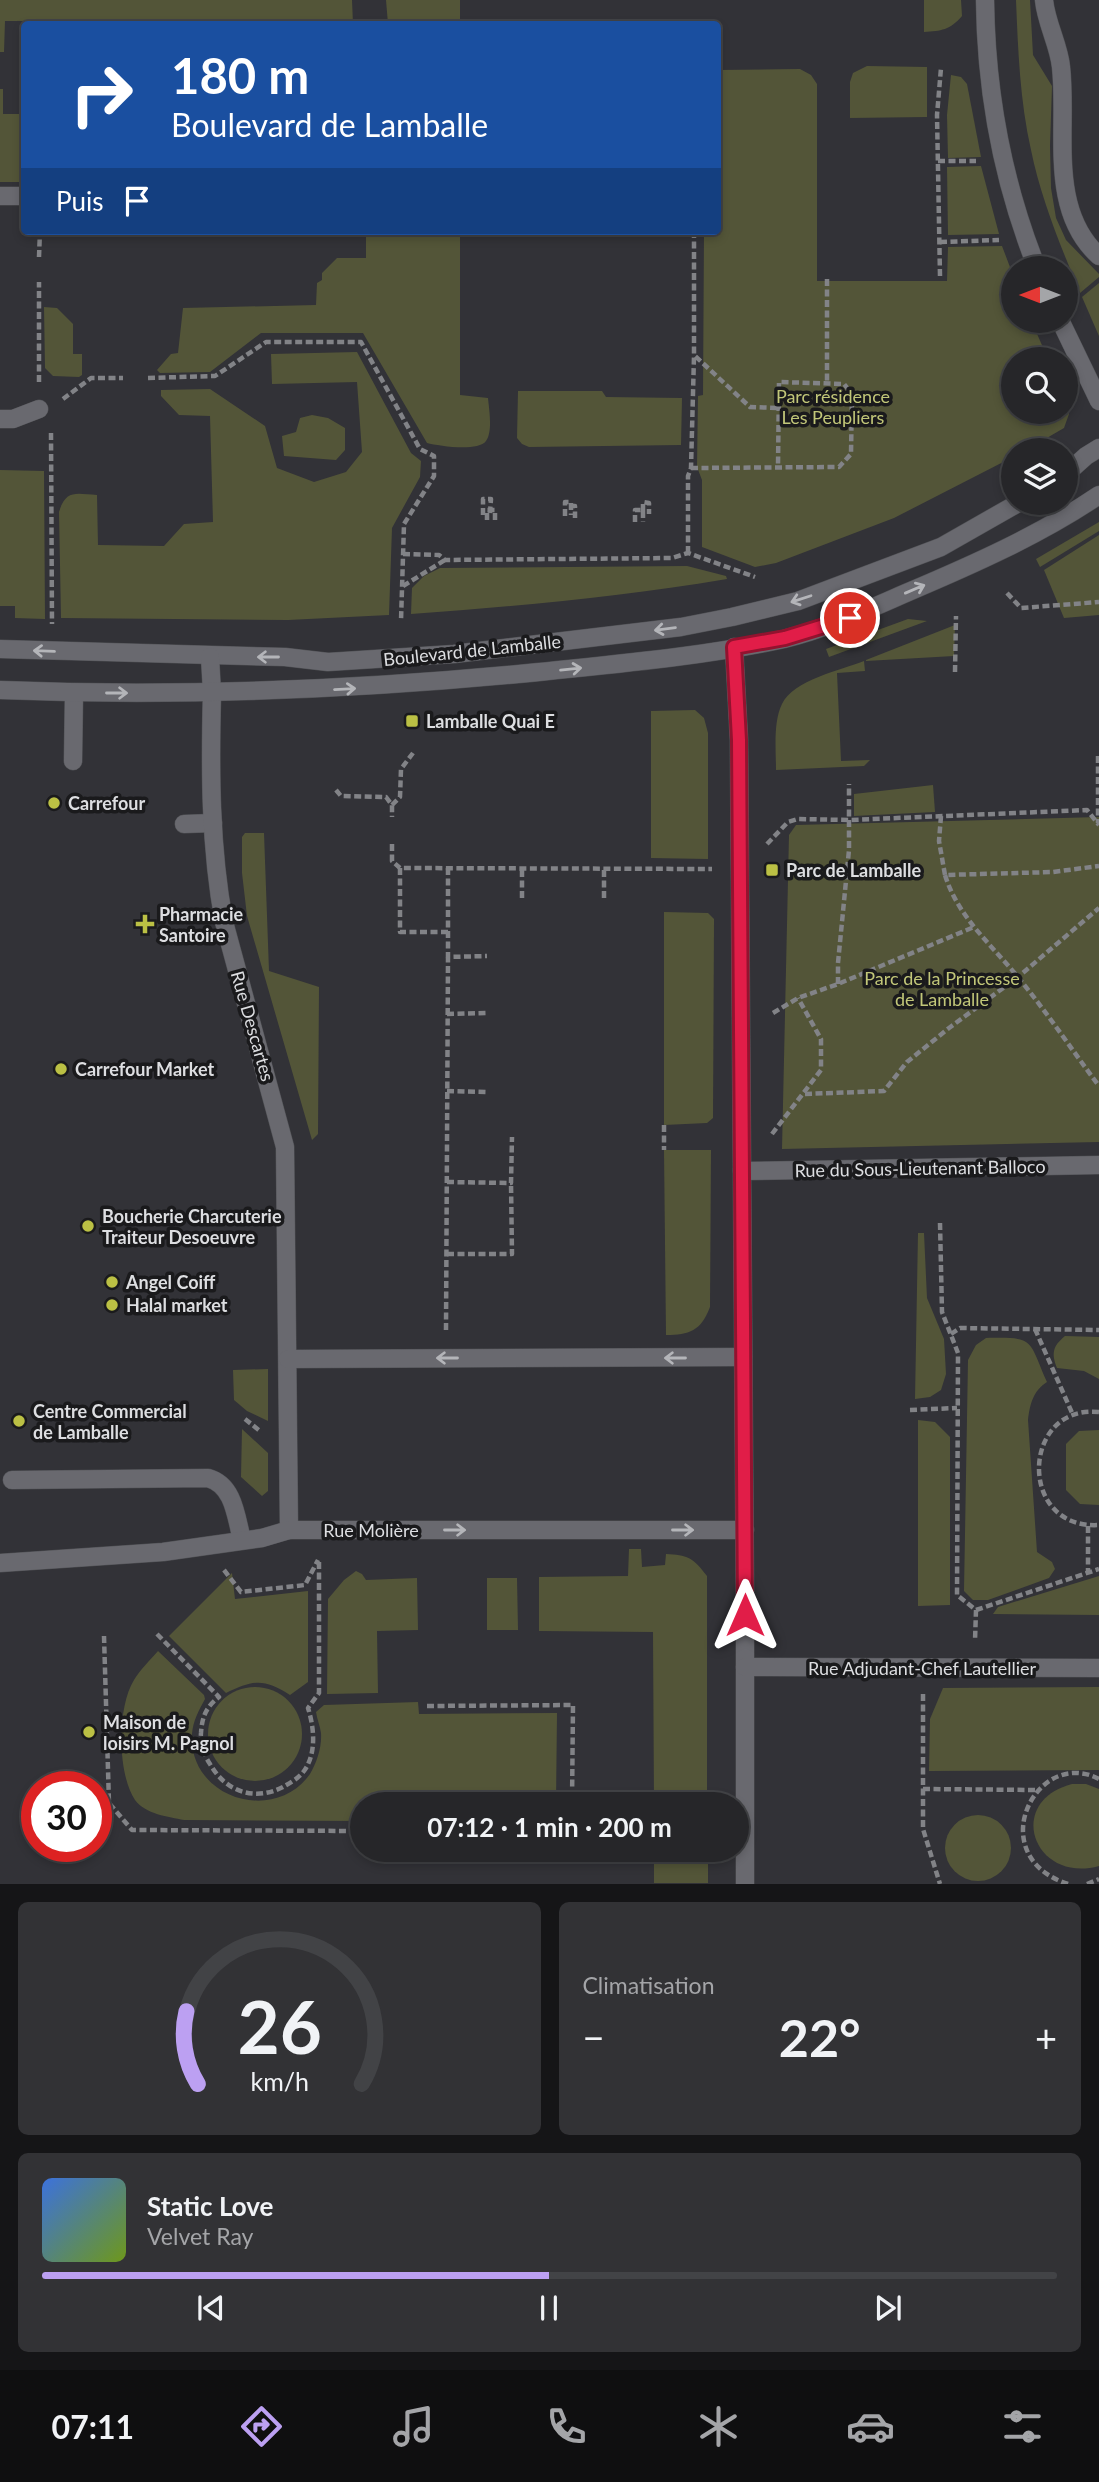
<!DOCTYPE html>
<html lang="fr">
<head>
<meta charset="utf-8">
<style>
  :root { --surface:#262629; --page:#323235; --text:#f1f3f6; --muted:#a4a5a8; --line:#424346; --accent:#bca0f2 }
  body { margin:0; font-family:Lato,sans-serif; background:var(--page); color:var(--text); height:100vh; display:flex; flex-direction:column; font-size:26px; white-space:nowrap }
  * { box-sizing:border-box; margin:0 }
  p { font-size:23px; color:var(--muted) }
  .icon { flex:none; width:38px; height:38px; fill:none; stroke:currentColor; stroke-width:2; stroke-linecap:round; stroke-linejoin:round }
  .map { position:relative; height:1884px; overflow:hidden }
  .details { display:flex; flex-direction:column; gap:18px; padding:18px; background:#151517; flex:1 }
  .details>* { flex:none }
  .hud { position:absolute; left:21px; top:21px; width:700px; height:214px; border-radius:7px; box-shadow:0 4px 10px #0003,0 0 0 2px var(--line); background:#1a4fa0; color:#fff; overflow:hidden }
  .needle { width:46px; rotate:270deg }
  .controls { position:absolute; left:1001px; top:256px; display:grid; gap:14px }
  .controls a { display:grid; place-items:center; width:77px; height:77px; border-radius:50%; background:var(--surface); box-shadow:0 4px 10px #0003,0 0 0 2px var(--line); font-size:35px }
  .speed { position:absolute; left:21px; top:1771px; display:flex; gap:14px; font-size:35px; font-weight:700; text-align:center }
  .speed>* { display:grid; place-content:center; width:91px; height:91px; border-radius:50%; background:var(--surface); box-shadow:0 4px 10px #0003,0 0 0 2px var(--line); line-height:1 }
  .speed .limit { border:10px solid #d22; background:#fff; color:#111 }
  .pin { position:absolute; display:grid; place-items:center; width:60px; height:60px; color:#fff; margin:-30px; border:4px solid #fff; border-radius:50%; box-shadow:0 2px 7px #0007 }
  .me { position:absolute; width:77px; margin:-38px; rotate:0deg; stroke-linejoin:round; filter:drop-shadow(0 0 5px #0008) }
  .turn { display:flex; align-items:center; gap:24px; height:147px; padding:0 35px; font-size:32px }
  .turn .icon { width:91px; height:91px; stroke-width:2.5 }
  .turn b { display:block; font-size:49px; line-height:60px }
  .then { display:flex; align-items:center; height:66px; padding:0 35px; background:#0003; gap:14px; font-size:26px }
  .big { font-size:52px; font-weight:700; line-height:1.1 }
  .details .card { flex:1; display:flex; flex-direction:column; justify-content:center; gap:10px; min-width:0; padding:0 24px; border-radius:10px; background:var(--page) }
  .details .dial { align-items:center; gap:0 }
  .dial svg { height:182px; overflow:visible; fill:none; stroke:var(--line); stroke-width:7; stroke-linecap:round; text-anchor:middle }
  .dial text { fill:var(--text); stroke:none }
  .song { display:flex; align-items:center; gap:21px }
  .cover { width:84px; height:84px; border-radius:10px; background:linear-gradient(135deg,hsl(220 70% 55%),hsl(80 70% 35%)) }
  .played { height:7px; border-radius:4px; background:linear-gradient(90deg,var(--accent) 50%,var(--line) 50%) }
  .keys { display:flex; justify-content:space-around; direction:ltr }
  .heat { display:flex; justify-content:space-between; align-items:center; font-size:38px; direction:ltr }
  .details .tiles { flex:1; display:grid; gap:18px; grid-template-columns:1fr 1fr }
  .card:last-child { grid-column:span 2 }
  .trip { position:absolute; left:350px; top:1792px; width:399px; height:70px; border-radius:35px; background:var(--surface); box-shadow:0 4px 10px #0003,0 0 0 2px var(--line); font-weight:700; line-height:70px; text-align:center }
  .tabs { display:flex; height:112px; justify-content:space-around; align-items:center; background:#0f0f10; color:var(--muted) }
  .tabs .icon { width:49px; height:49px }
  .tabs .active { color:var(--accent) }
  .tabs b { font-size:32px; color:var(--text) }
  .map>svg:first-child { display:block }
</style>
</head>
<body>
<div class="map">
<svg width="1099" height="1884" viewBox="0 0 1099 1884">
  <rect width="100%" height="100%" fill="#323237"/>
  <g fill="#535538">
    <polygon points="0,0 352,0 353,24 322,24 321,20 5,21 4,52 0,52"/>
    <polygon points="386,0 460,0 460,24 388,24"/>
    <path d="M924 0H961L962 16C950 30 941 31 924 32Z"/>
    <path d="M1016 0H1030L1033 55 1052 86 1050 146 1051 188 1056 218 1066 240 1099 274V277L1080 293C1061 247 1041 199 1031 150 1020 101 1018 50 1016 0Z"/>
    <polygon points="867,66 927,67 927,117 850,118 850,82 853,73"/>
    <polygon points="800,69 811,75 817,84 817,281 947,281 948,247 1002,246 1013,275 1013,320 1031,320 1048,359 1013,359 1013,411 1066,411 1066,396 1069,414 1064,428 1026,450 1013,450 1013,457 894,518 776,563 755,567 702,547 702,480 697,467 698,396 703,395 704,231 718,231 718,70"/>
    <polygon points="951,75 961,77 967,84 981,157 948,158 947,115"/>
    <polygon points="0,89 3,89 3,114 24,114 24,182 0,182"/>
    <polygon points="981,166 999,234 948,235 947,167"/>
    <path d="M366 231H460V395L488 398C489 409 493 431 486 441 478 452 439 446 427 443L363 333H261L210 372 160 373 157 370 171 354 178 353 183 308 316 305 317 283 322 280V273L337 258H366Z"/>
    <polygon points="1099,283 1099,336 1082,297"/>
    <polygon points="44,307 57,308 73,324 73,354 82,354 82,375 79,377 53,376 45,368"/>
    <path d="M357 352 411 453 421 461 420 477 392 528 389 615 288 620 61 618 59 512C66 489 76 494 97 495L98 545 164 546 184 524 213 522 210 416 179 415 161 396V390L210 389 265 426 277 468 314 482 346 472 362 452 357 382 272 384 271 354Z"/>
    <polygon points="518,391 602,391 606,397 682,398 681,445 529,447 522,444 517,438"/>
    <polygon points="312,415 328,418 345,428 345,450 336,460 284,456 282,436 296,432 300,418"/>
    <polygon points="0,470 44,471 45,619 15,618 15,606 0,606"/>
    <polygon points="1099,522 1099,531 1040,567 1036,559"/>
    <polygon points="1099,535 1099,615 1064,618 1044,570"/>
    <path d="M687 566 726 576 727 579C622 597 517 606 411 614L412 588 424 576 440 568Z"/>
    <polygon points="908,619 927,621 829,657 826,649"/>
    <polygon points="955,625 954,656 866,661 866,660"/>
    <path d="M864 661 865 671 837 673 841 761 870 760 864 766 776 770C776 750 773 722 782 704 793 680 841 670 864 661Z"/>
    <polygon points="695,710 704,718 708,733 708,859 651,858 651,711"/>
    <polygon points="933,785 935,812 854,816 854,794"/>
    <polygon points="1099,817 1099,1142 782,1149 789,835 796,825"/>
    <polygon points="245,833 264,833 269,971 319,987 318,1134 312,1140 247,916 242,873 242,837"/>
    <polygon points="664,912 708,913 714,919 713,1118 707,1123 664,1125"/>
    <path d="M664 1150H711L710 1307C701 1331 689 1335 666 1335Z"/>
    <polygon points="918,1233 924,1233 927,1298 944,1339 946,1374 941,1390 930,1397 915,1399"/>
    <path d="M1065 1336 1099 1337V1379L1084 1371 1057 1368C1051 1353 1053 1346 1065 1336Z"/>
    <path d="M986 1338C1036 1337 1028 1339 1047 1382 1033 1391 1030 1404 1028 1420L1037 1552 1052 1562 1055 1569 1049 1578 988 1600H973L964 1591 968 1360 976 1345Z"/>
    <polygon points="268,1369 268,1421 247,1411 234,1400 233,1370"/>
    <polygon points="918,1420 935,1422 950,1437 950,1605 918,1606"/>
    <polygon points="242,1429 268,1453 268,1491 262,1496 241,1477"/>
    <polygon points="1099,1430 1099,1505 1080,1504 1066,1490 1066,1444 1079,1431"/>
    <path d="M629 1549H641L642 1567 665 1565 666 1554C687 1555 693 1557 707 1576V1804H654L653 1632 539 1631V1577L628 1576Z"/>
    <polygon points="356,1571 362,1574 366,1580 417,1578 418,1630 377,1631 378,1693 327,1694 328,1599 344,1580"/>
    <path d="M232 1573 235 1599 308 1591V1682L290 1695C264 1678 253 1680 226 1693L169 1636Z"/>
    <polygon points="1099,1576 1099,1615 993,1614 998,1607"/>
    <polygon points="487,1578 517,1578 518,1630 487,1630"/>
    <path d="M158 1651 204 1695 205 1699C199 1710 193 1721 192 1734 188 1798 274 1825 310 1774 317 1762 322 1747 321 1733 320 1726 317 1719 316 1712L324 1705 418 1702 419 1714 557 1713 556 1804H362V1821L184 1820C169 1817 145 1814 135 1800 117 1773 117 1707 134 1680 140 1670 150 1660 158 1651Z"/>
    <circle cx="255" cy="1734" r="47"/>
    <polygon points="1099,1687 1099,1770 929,1771 930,1719 943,1688"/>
    <path d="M1072 1784H1086L1099 1789V1866C1034 1884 1004 1802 1072 1784Z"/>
    <circle cx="978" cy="1848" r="33"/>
    <rect x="654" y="1850" width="54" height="33"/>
  </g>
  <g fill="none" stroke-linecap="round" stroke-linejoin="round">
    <g stroke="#505155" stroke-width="19">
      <g id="lane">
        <path d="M1044 0C1046 23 1059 45 1061 67 1068 129 1047 209 1099 256"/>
        <polyline points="73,761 74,693"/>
        <polyline points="184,824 213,823"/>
        <path d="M12 1480 208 1478C234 1485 236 1517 242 1540"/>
      </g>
    </g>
    <g stroke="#505155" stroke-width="19">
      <g id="street">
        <path d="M985 0C986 92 1003 183 1037 268"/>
        <polyline points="0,196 24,196"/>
        <polyline points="1060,320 1099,401"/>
        <polyline points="0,419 13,419 39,409"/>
        <polyline points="734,647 739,740 745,1603 745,1884"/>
        <path d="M212 693C210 769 210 847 224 922L285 1147 289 1530"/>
        <polyline points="742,1171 1099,1165"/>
        <polyline points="288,1359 743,1357"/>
        <polyline points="0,1563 163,1552 262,1538 289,1530 745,1530"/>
        <polyline points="745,1667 1099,1668"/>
      </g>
    </g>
    <g stroke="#505155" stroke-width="19">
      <g id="secondary">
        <polyline points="1066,474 1086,456 1099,448"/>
        <polyline points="0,649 285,657 328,662 454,654 681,627 732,617 798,601 941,547 1020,502"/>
        <polyline points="210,657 212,693"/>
        <path d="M0 690C177 697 353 690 529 673 614 664 700 657 784 639 826 629 867 610 906 593 972 565 1040 535 1099 495"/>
      </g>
    </g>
    <g stroke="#828387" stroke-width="4.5" stroke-dasharray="7 3.5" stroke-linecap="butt">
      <polyline points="938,161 976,161"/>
      <polyline points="694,231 694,355 750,407 779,408"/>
      <polyline points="940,242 999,240"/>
      <polyline points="39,257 40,231"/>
      <polyline points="940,276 937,115 941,68"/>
      <polyline points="827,279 827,383"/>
      <polyline points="148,378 215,376 266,342 361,342 420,449 434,456 434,476 404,524 401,621"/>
      <polyline points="39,382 39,282"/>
      <polyline points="63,399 91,378 123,378"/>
      <polyline points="51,433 52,624"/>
      <polyline points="691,468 839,467 851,454 852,394 844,384 779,382 778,467"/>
      <polyline points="570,506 575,506 575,518"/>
      <polyline points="643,511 643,502 649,503 649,514"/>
      <polyline points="483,515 483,499 491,499 490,513"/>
      <polyline points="565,516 565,502 571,502 571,515"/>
      <polyline points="487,520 487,510 495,510 495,521"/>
      <polyline points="635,522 635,510 643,510 643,522"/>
      <polyline points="688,553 688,476 691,468 694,356"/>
      <polyline points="403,554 439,555 445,560 672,558 688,553 755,577"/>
      <polyline points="403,586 445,560"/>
      <polyline points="1007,593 1021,608 1099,602"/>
      <polyline points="955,672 956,616"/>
      <polyline points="1098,756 1098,823"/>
      <polyline points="336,790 341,796 386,797 392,805 392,817"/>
      <polyline points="392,805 400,797 401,769 413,753"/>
      <polyline points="941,816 939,841 945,875 1053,872 1099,866"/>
      <polyline points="392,844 392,861 400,868 712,869"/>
      <polyline points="767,844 788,822 798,819 850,820 1087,810 1099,825"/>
      <polyline points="400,868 400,932 448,932"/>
      <polyline points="448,868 448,957 487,956"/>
      <path d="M945 875C958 917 990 943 1017 976 1046 1011 1072 1050 1099 1086"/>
      <polyline points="522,898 522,869"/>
      <polyline points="604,898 604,869"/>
      <polyline points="838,984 838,963 849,850 849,784"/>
      <polyline points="773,1013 798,998 838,984 974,927"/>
      <polyline points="447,1014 487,1013"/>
      <polyline points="447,1091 487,1092"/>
      <polyline points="805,1094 884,1091 907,1062 949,1028 1018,977 1099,908"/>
      <polyline points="664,1125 664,1150"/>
      <polyline points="772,1134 821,1070 821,1039 798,998"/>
      <polyline points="447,1182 511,1183 512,1137"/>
      <polyline points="940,1223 942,1312 958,1353 957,1595 976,1610 975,1641"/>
      <polyline points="447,1254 512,1254 511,1183"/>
      <polyline points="1035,1329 1073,1415"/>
      <polyline points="446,1330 448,957"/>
      <polyline points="951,1334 960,1328 1099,1330"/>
      <polyline points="910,1410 957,1408"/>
      <path d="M1099 1412C1021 1404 1017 1530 1099 1525"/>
      <polyline points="245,1419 260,1431"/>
      <polyline points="1088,1526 1088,1573"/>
      <polyline points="224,1570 241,1592 305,1585 318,1560"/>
      <polyline points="976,1610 1099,1569"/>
      <path d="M157 1634 219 1697C206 1707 202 1717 201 1733 200 1744 204 1755 210 1764 225 1791 254 1802 283 1787 290 1783 299 1778 304 1771 317 1753 314 1727 308 1708L319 1693V1560"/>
      <polyline points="104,1636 109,1803 132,1830 362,1831"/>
      <polyline points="923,1694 923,1829 940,1884"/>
      <polyline points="427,1706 573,1705 572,1804"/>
      <polyline points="923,1789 1038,1790"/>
      <path d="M1068 1884C981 1856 1036 1746 1099 1779"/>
      <polyline points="1087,1884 1099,1879"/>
    </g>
    <use href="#lane" stroke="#69696f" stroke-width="18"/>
    <use href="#street" stroke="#69696f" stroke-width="18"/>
    <use href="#secondary" stroke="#69696f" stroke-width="18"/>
  </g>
  <defs><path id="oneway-shaft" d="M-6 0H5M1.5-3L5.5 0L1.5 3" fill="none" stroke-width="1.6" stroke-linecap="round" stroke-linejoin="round" transform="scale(1.75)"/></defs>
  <g stroke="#b4b5b9">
    <use href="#oneway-shaft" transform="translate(915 589) rotate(-23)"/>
    <use href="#oneway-shaft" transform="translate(801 599) rotate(162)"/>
    <use href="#oneway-shaft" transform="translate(665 629) rotate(173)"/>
    <use href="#oneway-shaft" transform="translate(44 651) rotate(-178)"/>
    <use href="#oneway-shaft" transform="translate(268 657) rotate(-180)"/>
    <use href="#oneway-shaft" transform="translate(571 669) rotate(-6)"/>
    <use href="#oneway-shaft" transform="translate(345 689) rotate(-3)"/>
    <use href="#oneway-shaft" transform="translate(117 693)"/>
    <use href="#oneway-shaft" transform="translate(447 1358) rotate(180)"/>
    <use href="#oneway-shaft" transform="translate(675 1358) rotate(180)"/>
    <use href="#oneway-shaft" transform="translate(455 1530)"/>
    <use href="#oneway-shaft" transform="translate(683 1530)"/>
  </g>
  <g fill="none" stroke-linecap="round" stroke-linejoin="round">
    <g stroke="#92132f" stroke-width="18">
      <polyline id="route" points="745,1615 739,740 734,647 785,638 850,618"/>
    </g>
    <use href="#route" stroke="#e11d48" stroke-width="12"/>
  </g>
  <g fill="#bbc044" stroke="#1a1a1c" stroke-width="2.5">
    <rect x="405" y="714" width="14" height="14" rx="3.5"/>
    <circle cx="54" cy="803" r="7"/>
    <rect x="765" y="863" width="14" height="14" rx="3.5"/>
    <path d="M141.5 913.5h7v7h7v7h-7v7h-7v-7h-7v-7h7z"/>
    <circle cx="61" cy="1069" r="7"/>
    <circle cx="88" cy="1226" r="7"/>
    <circle cx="112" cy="1282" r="7"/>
    <circle cx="112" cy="1305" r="7"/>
    <circle cx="19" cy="1421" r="7"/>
    <circle cx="89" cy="1732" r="7"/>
  </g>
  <g text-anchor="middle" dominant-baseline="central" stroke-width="7" stroke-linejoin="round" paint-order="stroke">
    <g font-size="18" fill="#c2c779" stroke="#1a1a1c">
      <text x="833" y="396">Parc résidence<tspan x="833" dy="21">Les Peupliers</tspan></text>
      <text x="942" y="978">Parc de la Princesse<tspan x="942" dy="21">de Lamballe</tspan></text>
    </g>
    <g font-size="18" fill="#dddee1" stroke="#1a1a1c">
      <text transform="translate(472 650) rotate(-6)">Boulevard de Lamballe</text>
      <text transform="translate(253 1026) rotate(74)">Rue Descartes</text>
      <text transform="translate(920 1168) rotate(-1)">Rue du Sous-Lieutenant Balloco</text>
      <text x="371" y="1530">Rue Molière</text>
      <text x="922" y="1668">Rue Adjudant-Chef Lautellier</text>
    </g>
    <g font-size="18" font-weight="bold" fill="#dddee1" stroke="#1a1a1c" text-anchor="start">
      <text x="426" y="721">Lamballe Quai E</text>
      <text x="68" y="803">Carrefour</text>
      <text x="786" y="870">Parc de Lamballe</text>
      <text x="159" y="914">Pharmacie<tspan x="159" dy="21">Santoire</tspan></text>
      <text x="75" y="1069">Carrefour Market</text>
      <text x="102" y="1216">Boucherie Charcuterie<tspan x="102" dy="21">Traiteur Desoeuvre</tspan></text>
      <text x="126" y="1282">Angel Coiff</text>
      <text x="126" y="1305">Halal market</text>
      <text x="33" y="1411">Centre Commercial<tspan x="33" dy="21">de Lamballe</tspan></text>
      <text x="103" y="1722">Maison de<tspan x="103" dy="21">loisirs M. Pagnol</tspan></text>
    </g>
  </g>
</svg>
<div class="controls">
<a><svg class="needle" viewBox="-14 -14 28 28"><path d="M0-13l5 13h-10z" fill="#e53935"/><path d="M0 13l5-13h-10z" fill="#a4a5a8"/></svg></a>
<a><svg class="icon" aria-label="search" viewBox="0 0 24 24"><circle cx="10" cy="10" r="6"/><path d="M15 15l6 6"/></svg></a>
<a><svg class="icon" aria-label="layers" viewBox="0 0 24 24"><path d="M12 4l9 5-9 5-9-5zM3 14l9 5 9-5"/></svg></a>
</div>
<div class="speed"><div class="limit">30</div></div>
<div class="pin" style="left:850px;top:618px;background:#d93025"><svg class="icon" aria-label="arrive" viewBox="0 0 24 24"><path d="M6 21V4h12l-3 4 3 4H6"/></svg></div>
<svg class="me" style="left:745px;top:1615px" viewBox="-20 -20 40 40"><path d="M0-17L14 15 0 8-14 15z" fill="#e11d48" stroke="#fff" stroke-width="4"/></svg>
<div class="trip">07:12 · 1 min · 200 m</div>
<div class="hud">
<div class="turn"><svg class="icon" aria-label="right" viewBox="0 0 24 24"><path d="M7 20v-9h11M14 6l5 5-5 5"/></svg><div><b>180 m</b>Boulevard de Lamballe</div></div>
<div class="then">Puis<svg class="icon" aria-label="arrive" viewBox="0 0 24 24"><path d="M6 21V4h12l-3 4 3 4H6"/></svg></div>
</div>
</div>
<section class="details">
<div class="tiles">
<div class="card dial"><svg viewBox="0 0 100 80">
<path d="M14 69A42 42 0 1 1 86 69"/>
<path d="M14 69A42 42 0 0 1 9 37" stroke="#bca0f2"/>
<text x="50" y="56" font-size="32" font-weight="700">26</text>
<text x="50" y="72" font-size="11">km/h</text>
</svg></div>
<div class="card"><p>Climatisation</p>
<div class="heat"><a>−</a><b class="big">22°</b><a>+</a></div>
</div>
<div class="card">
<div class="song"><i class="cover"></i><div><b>Static Love</b><p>Velvet Ray</p></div></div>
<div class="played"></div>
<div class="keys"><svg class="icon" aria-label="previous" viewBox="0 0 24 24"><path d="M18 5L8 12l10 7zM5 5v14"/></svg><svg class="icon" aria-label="pause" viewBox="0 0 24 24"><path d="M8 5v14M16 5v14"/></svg><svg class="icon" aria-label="next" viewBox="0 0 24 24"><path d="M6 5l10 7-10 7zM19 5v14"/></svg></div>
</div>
</div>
</section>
<nav class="tabs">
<b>07:11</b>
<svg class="icon active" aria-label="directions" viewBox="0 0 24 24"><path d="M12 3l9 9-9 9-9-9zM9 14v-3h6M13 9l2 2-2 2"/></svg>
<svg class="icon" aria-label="music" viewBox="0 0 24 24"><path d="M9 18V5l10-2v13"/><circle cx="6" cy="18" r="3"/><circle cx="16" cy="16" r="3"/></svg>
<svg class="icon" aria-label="phone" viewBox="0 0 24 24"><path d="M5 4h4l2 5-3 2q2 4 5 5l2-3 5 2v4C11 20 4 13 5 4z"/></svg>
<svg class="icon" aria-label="climate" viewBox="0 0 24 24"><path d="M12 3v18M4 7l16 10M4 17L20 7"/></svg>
<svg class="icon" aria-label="car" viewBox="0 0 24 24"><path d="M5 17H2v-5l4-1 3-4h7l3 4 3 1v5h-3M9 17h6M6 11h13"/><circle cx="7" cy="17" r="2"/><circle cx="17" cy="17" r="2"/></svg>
<svg class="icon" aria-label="filters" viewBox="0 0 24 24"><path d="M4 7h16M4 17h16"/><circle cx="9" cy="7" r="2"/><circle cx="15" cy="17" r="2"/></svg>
</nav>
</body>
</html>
